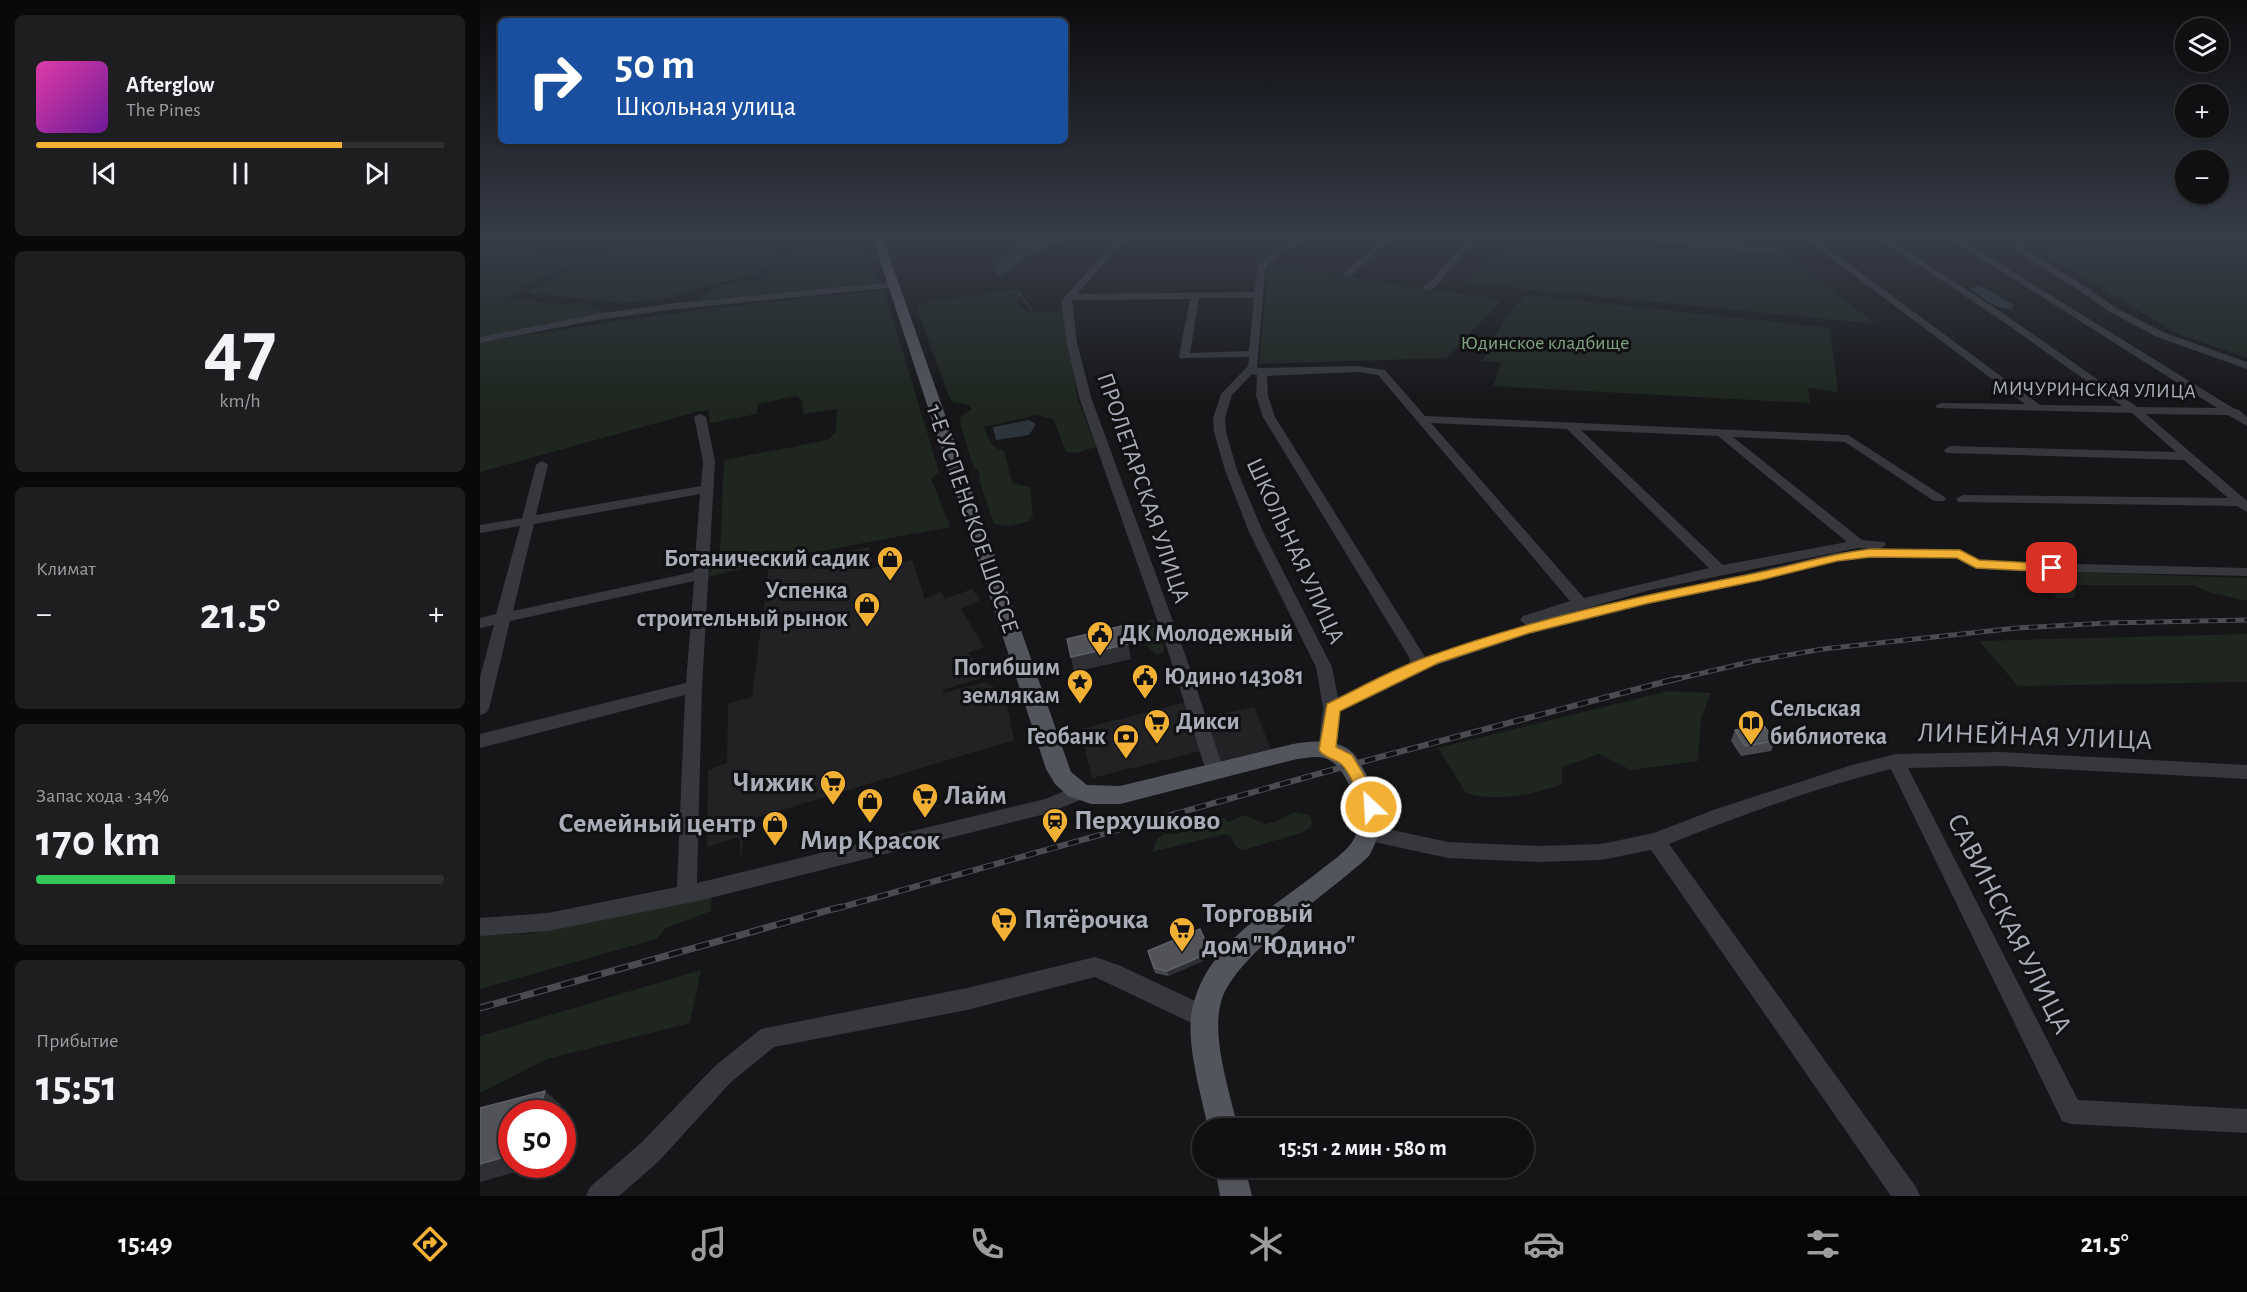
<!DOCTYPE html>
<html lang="ru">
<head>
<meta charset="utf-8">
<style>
  :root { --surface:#101012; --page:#1e1e20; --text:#f1f3f6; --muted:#9c9d9f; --line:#303032; --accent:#f2b134 }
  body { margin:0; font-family:"Alegreya Sans",sans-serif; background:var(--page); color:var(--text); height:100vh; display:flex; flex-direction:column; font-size:22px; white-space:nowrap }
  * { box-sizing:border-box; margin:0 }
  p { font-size:20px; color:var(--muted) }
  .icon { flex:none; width:33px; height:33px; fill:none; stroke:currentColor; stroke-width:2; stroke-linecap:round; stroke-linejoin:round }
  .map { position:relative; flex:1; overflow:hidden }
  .drawer { display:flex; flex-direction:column; gap:15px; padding:15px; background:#09090a; width:480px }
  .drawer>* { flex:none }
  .top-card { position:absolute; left:18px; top:18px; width:570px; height:126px; border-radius:9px; box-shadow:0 2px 4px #0004,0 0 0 2px var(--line); background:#1a4fa0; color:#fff; overflow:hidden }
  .fabs { position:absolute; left:1695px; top:18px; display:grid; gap:12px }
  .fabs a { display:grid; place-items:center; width:54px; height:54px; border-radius:50%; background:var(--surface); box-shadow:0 2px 4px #0004,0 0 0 2px var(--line); font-size:30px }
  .speed { position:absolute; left:18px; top:1100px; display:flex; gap:12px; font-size:30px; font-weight:700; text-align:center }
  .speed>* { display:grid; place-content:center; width:78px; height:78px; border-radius:50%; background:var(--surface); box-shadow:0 2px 4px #0004,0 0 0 2px var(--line); line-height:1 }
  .speed .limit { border:9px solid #d22; background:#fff; color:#111 }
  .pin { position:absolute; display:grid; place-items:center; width:51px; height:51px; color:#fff; margin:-26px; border-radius:12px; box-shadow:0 3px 9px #0006 }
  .me { position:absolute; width:66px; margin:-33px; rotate:335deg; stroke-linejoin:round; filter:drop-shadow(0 0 4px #0008) }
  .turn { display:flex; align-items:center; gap:21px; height:126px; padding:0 18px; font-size:27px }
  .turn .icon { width:78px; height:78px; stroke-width:2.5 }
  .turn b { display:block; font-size:42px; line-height:51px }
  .big { font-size:45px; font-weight:600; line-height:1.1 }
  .drawer .widget { flex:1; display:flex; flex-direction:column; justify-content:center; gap:9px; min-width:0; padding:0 21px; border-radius:9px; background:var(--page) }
  .drawer .dial { align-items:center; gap:0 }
  .dial b { font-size:78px; line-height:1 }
  .song { display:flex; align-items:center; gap:18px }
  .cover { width:72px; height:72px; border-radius:9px; background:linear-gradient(135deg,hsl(320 70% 55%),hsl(280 70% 35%)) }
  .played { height:6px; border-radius:3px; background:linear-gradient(90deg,var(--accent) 75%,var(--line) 75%) }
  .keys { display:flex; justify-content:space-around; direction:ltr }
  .heat { display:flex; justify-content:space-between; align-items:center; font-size:33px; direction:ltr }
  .charge { height:9px; border-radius:4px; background:linear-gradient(90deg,#34c759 34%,var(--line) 0) }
  .trip { position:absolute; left:712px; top:1118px; width:342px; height:60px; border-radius:30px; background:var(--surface); box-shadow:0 2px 4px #0004,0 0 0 2px var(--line); font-weight:600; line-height:60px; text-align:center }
  .tab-bar { display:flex; height:96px; justify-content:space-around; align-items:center; background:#060607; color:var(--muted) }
  .tab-bar .icon { width:42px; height:42px }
  .tab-bar .on { color:var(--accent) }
  .tab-bar b { font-size:27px; color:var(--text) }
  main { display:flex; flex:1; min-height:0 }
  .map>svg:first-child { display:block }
</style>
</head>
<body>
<main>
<section class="drawer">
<div class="widget">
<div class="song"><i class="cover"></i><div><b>Afterglow</b><p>The Pines</p></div></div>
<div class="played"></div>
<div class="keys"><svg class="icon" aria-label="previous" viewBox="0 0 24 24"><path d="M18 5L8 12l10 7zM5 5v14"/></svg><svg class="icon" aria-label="pause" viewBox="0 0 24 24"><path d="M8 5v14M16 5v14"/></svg><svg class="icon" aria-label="next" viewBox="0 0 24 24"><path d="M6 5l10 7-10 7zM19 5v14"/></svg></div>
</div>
<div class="widget dial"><b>47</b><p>km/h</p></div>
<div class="widget"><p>Климат</p>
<div class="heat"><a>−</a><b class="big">21.5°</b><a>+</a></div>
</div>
<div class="widget"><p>Запас хода · 34%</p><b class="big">170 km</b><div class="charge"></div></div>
<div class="widget"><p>Прибытие</p><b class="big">15:51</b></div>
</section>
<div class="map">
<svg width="1767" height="1196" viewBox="0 0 1767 1196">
  <rect width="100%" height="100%" fill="#161618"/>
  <g fill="#222225">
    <polygon points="389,547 393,568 432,560 445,599 461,592 465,599 492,589 500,600 481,609 504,647 488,653 508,676 462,690 464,693 505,682 525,694 534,740 265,821 261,863 259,837 227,847 228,770 247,763 248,703 272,697 289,566"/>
    <polygon points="707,702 725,750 612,778 600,729"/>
    <polygon points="774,707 791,749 734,763 722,718"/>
  </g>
  <g fill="#1e261f">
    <polygon points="0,236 295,236 311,240 281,274 232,284 191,298 143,303 46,293 129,247 39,258 0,259"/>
    <polygon points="314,236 380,236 398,283 208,306 240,285 285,278 317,240"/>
    <polygon points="1036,236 1120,236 1302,252 1396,324 984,283"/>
    <polygon points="1563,236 1767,236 1767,358 1698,334 1554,248"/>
    <polygon points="122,250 54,282 25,299 78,304 104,303 131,314 0,337 0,261 43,259"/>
    <polygon points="791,266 1022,300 966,358 779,364 788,270"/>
    <path d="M404 290 459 472 451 478 470 527 314 556 228 577 236 553 240 552 244 460 348 440 356 432 357 409 323 414 322 400 316 396 278 404 277 414 231 423 228 411H220L0 472V343C134 319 269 303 404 290Z"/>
    <path d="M527 290H535L542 295 534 301 547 311H583L598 399 616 447 596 453 586 452 574 420 558 415 504 427C508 439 511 448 524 451L532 483 550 487 553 514 550 521 528 526 514 524 499 479 500 474 492 464 479 418 492 409 488 405 472 402 468 394 436 307 440 303Z"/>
    <polygon points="1045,295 1350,328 1358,392 1328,388 1330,403 1013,386 1021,362 1002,361 1026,317"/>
    <polygon points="1560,571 1767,578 1767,601 1729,592 1712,585 1597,585 1594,598 1577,598"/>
    <polygon points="673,619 685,651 677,655 648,629"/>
    <polygon points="1767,634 1767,682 1538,686 1499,641"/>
    <path d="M1188 691 1231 693 1221 719 1218 761 1151 770 1119 754 1082 767V784C1054 795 1016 802 986 793L958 748Z"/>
    <polygon points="814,812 829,815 832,821 831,827 824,832 763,850 755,846 751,836 745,834 672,852 677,839 683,834 698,834 726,818 742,817 748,822 764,815 785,824 795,822"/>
    <polygon points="232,895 231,911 186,928 176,939 0,989 0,935 49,934"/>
    <polygon points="221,970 210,1023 67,1059 0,1093 0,1036"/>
  </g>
  <g fill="#2c353c">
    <polygon points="544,236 593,236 546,257 525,274 518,276 514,266"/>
    <path d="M1497 286C1511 289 1520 299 1533 304L1532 309C1516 310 1503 297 1490 289Z"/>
    <polygon points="549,420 556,424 549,435 516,440 513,427"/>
  </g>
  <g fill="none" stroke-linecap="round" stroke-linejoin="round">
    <polyline stroke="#2c353c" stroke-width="1.5" points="538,291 551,309"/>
    <g fill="#37383d" fill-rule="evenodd">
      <path d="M640 236H648L597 294 774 292 778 266 800 246H805L815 236H824L812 247H807L785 269 777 368 877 366 905 370 945 416 1368 435 1466 498 1464 501H1454L1365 442 1253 437 1382 540 1404 542 1406 545 1400 549 1480 550 1500 560 1512 562 1767 568V576L1512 570 1491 567 1477 558 1391 557 1356 561 1281 580 1169 604 1049 634 945 669 860 711 856 750 853 755 847 757 841 755 838 750 843 708 836 667 769 532 745 470 734 432 733 418 741 394 768 366 769 357 700 358 699 356 710 299 592 300 597 343 611 397 705 654 744 771 741 776 735 778 729 776 726 771 689 654 599 397 587 343 581 301ZM719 298H774L769 351 710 353ZM877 372 898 375 1090 601 1043 616 1040 620 1046 625 945 657 795 417 788 396 787 376ZM772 374 777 375 776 396 783 417 929 657 930 663 858 698 852 667 783 532 757 470 746 432 745 418 752 395ZM951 423 1087 429 1229 568 1104 598ZM1101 430 1238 436 1367 542 1243 565ZM1378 548 1391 549 1356 553 1062 621 1170 590Z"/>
      <polygon points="904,236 912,236 870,277 864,277 864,273"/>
      <polygon points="990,236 998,236 958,284 950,290 944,290 944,286 952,280"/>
      <polygon points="1131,236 1159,236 1296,247 1300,250 1296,253 1135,238"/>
      <polygon points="1322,236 1331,236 1560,405 1642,406 1518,318 1395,236 1404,236 1524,314 1657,407 1737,408 1466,236 1475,236 1753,408 1759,410 1767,417 1767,426 1748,415 1666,414 1767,501 1767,512 1757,506 1478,502 1476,499 1483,495 1748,498 1704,460 1466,453 1464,450 1470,446 1696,452 1652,413 1457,408 1455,406 1461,403 1545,404"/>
      <polygon points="1541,236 1549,236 1543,243 1543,249 1605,286 1636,308 1685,333 1767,362 1767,369 1677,337 1630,312 1599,290 1536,252 1535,243"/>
      <polygon points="414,282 417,283 417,287 188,310 117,320 0,343 0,337 117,314 188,304"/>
      <path d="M220 414 226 417 235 461 222 687 217 883 565 799 600 785 607 787 609 792 607 797 569 813 218 901 68 931 0 936V918L68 913 197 887 205 695 0 748V734L206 683 214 581 30 621 9 709 6 713 0 715V677L14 625 0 628V618L16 614 40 526 0 533V525L42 518 56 465 62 461 68 465 56 515 221 486 223 461 214 417ZM220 494 214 572 33 611 54 524Z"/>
      <path d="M1520 752 1767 765V779L1520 766 1428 768 1598 1100 1767 1109V1133L1591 1124 1582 1121 1411 769C1335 788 1261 815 1189 844L1436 1187 1440 1196H1411L1171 850 1121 860 1059 862 968 858 889 841 882 839 879 833 882 827 889 825 968 842 1059 846 1121 844 1174 833 1236 809 1372 765 1416 754Z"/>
      <polygon points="615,957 641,966 734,1010 737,1018 734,1026 726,1029 718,1026 615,977 487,1010 294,1047 251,1082 179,1161 139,1196 106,1196 110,1187 161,1143 235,1066 281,1029 487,988"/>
    </g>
    <g fill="#53555c" fill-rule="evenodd">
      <path d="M392 236H402L591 772 607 785 640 786 813 744C831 741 852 739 868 749 876 754 880 764 885 772 903 805 907 822 889 856 852 891 753 956 741 1002 731 1037 750 1093 758 1128H728C721 1092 703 1037 714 1002 730 943 792 908 837 873 849 863 867 852 874 839 885 820 876 797 866 779 852 753 839 755 813 760L640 804H611L588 796 575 784 566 769Z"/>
      <polygon points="735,1167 765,1167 772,1196 740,1196"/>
    </g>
    <g stroke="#4a4c52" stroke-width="5">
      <polyline id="rail-far2" points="1193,680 1274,661 1343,649 1537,628 1626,623 1767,620"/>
    </g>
    <g stroke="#4a4c52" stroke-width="6">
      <polyline id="rail-far1" points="355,909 870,765 1199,678"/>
    </g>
    <g stroke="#4a4c52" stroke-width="7">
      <polyline id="rail" points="0,1008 360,907"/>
    </g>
    <use href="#rail-far2" stroke="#111113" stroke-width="3" stroke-dasharray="9" stroke-linecap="butt"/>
    <use href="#rail-far1" stroke="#111113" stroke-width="4" stroke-dasharray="11" stroke-linecap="butt"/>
    <use href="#rail" stroke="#111113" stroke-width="4.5" stroke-dasharray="14" stroke-linecap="butt"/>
  </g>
  <g fill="#47494d">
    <polygon points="1255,730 1295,741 1291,751 1261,756 1251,741"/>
    <polygon points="728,950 723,961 688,976 675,973 668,951"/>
  </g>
  <g fill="#2f3033">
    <polygon points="648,644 651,659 594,672 591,657"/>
    <polygon points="727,945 728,950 723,961 688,976 687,971"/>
    <polygon points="65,1091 81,1105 78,1113 58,1113"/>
    <polygon points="32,1155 32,1164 63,1164 0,1182 0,1164"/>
  </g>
  <g fill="#525359" stroke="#5f6168" stroke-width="1.5">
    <polygon points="642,626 648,644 591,657 587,639"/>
    <polygon points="1284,726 1295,741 1265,746 1255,730"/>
    <polygon points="720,929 727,945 722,956 687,971 674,968 668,951"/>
    <polygon points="65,1091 58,1113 32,1113 32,1155 0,1164 0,1108"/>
  </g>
  <linearGradient id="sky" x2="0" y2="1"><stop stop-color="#0c0c0d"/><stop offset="0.59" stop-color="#363c48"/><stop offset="1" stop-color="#363c48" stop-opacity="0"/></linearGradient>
  <rect width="1767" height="403" fill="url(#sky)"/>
  <path fill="#f2b134" stroke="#9d7322" stroke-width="1.5" d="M1391 549 1480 550 1499 560 1572 564 1578 568 1572 572 1496 568 1477 558 1391 557 1357 561 1281 580 1169 603 1049 633 958 663 860 711 856 747 872 755 897 797 900 807 897 812 891 814 885 812C877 798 873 774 860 763 853 758 844 758 839 750L847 704C880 688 914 668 950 656 1053 619 1159 596 1267 575 1309 567 1348 554 1391 549Z"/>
  <defs>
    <g id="shop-pin" transform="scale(1.35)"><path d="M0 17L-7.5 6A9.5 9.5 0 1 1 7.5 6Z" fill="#f2b134" stroke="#111113"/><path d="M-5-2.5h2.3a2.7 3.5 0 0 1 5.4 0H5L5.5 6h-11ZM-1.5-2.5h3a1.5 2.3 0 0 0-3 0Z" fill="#111"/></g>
    <g id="civic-pin" transform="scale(1.35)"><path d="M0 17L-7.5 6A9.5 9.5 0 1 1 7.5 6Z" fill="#f2b134" stroke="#111113"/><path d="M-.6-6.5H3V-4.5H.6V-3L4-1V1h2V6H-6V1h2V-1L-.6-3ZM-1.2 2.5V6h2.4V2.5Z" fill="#111"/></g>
    <g id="sight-pin" transform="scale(1.35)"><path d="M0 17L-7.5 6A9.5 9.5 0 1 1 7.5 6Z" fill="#f2b134" stroke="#111113"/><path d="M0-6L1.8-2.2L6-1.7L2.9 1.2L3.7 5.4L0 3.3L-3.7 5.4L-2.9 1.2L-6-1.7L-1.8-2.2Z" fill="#111"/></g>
    <g id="supermarket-pin" transform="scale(1.35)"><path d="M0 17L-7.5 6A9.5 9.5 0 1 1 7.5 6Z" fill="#f2b134" stroke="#111113"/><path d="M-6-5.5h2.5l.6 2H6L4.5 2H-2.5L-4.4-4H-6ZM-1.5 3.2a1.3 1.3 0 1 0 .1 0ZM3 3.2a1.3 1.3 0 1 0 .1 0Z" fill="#111"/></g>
    <g id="library-pin" transform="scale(1.35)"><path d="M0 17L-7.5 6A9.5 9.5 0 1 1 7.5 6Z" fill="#f2b134" stroke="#111113"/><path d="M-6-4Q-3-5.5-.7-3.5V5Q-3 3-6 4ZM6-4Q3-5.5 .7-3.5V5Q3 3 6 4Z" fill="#111"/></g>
    <g id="bank-pin" transform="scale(1.35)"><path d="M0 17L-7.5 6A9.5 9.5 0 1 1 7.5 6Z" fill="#f2b134" stroke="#111113"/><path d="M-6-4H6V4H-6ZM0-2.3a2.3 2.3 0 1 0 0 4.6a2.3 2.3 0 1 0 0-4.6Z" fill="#111"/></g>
    <g id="station-pin" transform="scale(1.35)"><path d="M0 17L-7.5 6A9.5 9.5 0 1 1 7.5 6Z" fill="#f2b134" stroke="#111113"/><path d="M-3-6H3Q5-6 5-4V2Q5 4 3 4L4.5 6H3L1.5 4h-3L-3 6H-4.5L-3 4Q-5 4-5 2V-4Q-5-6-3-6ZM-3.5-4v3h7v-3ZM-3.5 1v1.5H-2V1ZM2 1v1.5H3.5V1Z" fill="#111"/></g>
  </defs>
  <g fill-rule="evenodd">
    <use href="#shop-pin" x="410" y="559"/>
    <use href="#shop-pin" x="387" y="605"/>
    <use href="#civic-pin" x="620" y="634"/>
    <use href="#civic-pin" x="665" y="677"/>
    <use href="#sight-pin" x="600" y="682"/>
    <use href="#supermarket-pin" x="677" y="722"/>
    <use href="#library-pin" x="1271" y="723"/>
    <use href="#bank-pin" x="646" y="737"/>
    <use href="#supermarket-pin" x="353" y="783"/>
    <use href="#supermarket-pin" x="445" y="796"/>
    <use href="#shop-pin" x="390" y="801"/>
    <use href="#station-pin" x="575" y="821"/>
    <use href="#shop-pin" x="295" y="824"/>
    <use href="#supermarket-pin" x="524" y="920"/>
    <use href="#supermarket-pin" x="702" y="930"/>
  </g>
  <g text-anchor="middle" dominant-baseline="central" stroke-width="6" stroke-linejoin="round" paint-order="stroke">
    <g font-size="20" fill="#7fa381" stroke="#111113">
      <text x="1065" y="343">Юдинское кладбище</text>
    </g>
    <g font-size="20" fill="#a8adb8" stroke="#111113">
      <text transform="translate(1614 390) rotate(1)">МИЧУРИНСКАЯ УЛИЦА</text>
    </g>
    <g font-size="24" fill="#a8adb8" stroke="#111113">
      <text transform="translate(663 488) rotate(71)">ПРОЛЕТАРСКАЯ УЛИЦА</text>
      <text transform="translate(492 519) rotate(71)">1-Е УСПЕНСКОЕ ШОССЕ</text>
      <text transform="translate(815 551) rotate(65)">ШКОЛЬНАЯ УЛИЦА</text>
    </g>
    <g font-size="24" font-weight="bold" fill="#a8adb8" stroke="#111113" text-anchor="end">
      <text x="390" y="559">Ботанический садик</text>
      <text x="368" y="591">Успенка<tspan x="368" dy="28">строительный рынок</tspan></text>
      <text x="640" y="634" text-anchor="start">ДК Молодежный</text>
      <text x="580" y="668">Погибшим<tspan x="580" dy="28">землякам</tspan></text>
      <text x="684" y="677" text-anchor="start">Юдино 143081</text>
      <text x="1290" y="709" text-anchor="start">Сельская<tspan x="1290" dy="28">библиотека</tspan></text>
      <text x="696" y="722" text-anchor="start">Дикси</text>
      <text x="626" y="737">Геобанк</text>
    </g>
    <g font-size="28" fill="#a8adb8" stroke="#111113">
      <text transform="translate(1555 737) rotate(2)">ЛИНЕЙНАЯ УЛИЦА</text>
      <text transform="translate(1529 924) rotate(63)">САВИНСКАЯ УЛИЦА</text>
    </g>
    <g font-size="28" font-weight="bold" fill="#a8adb8" stroke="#111113" text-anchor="start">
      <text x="334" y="783" text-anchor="end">Чижик</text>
      <text x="464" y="796">Лайм</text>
      <text x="594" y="821">Перхушково</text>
      <text x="276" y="824" text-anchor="end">Семейный центр</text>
      <text x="390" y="841" text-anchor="middle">Мир Красок</text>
      <text x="722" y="914">Торговый<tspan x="722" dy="32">дом "Юдино"</tspan></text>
      <text x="544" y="920">Пятёрочка</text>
    </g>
  </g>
</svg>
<div class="fabs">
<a><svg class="icon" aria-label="layers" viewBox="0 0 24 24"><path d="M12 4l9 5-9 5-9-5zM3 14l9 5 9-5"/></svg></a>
<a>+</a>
<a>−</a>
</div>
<div class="speed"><div class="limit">50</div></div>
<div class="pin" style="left:1572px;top:568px;background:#d93025"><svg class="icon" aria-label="arrive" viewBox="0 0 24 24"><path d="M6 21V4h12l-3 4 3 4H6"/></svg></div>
<svg class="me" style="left:891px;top:807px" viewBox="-20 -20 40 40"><circle r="17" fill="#f2b134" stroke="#fff" stroke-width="3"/><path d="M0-11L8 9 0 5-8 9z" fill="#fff"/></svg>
<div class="trip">15:51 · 2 мин · 580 m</div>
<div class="top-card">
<div class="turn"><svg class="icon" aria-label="right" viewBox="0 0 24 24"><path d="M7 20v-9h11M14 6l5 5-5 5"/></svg><div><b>50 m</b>Школьная улица</div></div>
</div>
</div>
</main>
<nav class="tab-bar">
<b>15:49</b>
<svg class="icon on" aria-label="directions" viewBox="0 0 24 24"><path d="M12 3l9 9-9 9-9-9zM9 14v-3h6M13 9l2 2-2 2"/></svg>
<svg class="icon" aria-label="music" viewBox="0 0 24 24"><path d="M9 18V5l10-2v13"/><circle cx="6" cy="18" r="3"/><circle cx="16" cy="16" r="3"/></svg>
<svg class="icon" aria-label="phone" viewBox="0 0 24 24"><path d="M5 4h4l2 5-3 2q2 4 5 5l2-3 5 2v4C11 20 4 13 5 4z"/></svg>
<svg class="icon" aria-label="climate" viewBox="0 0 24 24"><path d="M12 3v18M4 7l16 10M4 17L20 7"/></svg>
<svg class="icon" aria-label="car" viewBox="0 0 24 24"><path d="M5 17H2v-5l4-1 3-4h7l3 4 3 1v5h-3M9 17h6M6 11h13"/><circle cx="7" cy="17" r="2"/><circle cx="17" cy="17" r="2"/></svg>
<svg class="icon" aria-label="filters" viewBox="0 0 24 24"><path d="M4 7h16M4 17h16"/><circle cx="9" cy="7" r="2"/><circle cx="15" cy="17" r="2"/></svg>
<b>21.5°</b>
</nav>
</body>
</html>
